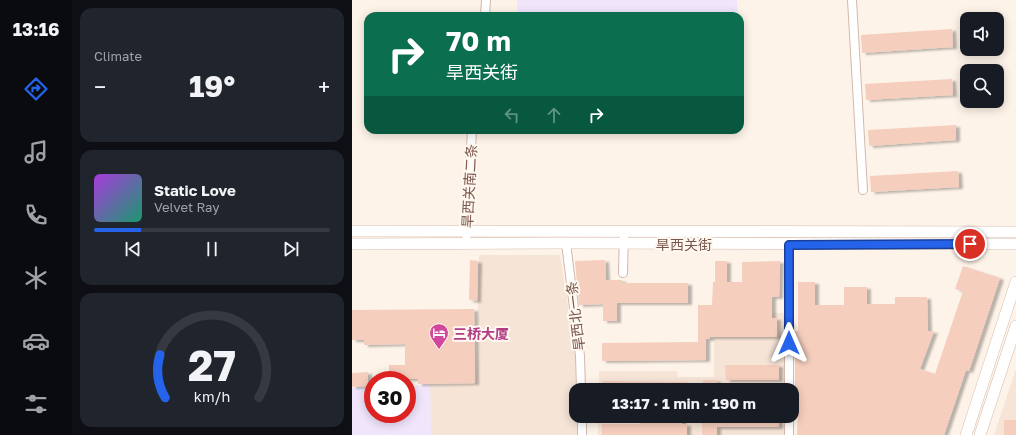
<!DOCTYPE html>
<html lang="en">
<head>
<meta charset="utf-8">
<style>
  :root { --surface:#171b24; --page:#20242c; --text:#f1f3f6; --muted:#9ea1a6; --line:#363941; --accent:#2563eb }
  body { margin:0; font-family:"Golos Text","Noto Sans SC",sans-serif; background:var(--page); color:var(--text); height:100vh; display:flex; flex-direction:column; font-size:15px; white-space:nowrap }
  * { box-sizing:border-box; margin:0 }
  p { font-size:13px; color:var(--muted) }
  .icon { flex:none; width:22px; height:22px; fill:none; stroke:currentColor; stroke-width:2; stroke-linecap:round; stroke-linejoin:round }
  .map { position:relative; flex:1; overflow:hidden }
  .side { display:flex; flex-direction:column; gap:8px; padding:8px; background:#0d0f14; width:280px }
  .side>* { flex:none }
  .hud { position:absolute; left:12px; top:12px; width:380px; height:122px; border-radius:12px; box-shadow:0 2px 10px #0003; background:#0b6e4f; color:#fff; overflow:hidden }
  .tools { position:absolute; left:608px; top:12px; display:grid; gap:8px }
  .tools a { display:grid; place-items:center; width:44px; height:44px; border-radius:8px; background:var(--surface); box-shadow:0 2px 10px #0003; font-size:20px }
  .speed { position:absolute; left:12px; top:371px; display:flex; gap:8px; font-size:20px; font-weight:700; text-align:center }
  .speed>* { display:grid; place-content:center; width:52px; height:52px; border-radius:50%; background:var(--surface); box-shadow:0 2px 10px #0003; line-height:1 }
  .speed .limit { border:6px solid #d22; background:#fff; color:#111 }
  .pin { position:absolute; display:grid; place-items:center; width:34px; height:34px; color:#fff; margin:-17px; border:2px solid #fff; border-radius:50%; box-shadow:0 1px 4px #0007 }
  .me { position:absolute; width:44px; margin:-22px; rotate:0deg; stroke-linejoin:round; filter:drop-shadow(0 0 3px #0008) }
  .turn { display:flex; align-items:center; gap:14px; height:84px; padding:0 16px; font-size:18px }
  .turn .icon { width:52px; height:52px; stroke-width:2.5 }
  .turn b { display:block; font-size:28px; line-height:34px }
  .lanes { display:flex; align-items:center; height:38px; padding:0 16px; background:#0003; justify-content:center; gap:20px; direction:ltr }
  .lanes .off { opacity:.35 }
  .big { font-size:30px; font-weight:700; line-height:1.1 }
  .side .tile { flex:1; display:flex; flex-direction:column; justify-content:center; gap:6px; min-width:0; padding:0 14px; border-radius:12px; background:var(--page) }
  .side .dial { align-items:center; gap:0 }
  .dial svg { height:104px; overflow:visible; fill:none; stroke:var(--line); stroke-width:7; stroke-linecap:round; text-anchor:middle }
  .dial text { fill:var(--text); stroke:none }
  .song { display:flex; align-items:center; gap:12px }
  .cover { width:48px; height:48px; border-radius:6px; background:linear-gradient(135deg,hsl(280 70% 55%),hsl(160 70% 35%)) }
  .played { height:4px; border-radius:2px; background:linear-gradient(90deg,var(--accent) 20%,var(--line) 20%) }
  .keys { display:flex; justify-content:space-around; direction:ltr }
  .heat { display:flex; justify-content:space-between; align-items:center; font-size:22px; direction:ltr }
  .trip { position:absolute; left:217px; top:383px; width:230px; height:40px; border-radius:12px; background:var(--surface); box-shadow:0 2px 10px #0003; font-weight:700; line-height:40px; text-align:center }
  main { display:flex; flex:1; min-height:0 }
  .tabs { display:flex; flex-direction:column; width:72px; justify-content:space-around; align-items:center; background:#090b0e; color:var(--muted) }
  .tabs .icon { width:28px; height:28px }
  .tabs .current { color:var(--accent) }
  .tabs b { font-size:18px; color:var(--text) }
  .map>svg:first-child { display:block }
</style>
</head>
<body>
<main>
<nav class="tabs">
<b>13:16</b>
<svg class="icon current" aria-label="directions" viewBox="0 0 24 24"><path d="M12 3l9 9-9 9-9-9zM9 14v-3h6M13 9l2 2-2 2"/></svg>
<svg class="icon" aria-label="music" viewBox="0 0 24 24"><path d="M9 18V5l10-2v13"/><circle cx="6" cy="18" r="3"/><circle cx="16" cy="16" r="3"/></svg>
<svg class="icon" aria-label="phone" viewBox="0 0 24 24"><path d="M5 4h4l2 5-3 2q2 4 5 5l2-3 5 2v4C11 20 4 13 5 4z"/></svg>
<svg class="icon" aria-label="climate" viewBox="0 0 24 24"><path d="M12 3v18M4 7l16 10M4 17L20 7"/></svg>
<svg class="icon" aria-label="car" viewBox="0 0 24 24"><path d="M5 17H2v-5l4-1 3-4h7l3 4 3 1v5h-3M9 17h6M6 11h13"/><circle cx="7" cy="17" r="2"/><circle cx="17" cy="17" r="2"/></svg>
<svg class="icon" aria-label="filters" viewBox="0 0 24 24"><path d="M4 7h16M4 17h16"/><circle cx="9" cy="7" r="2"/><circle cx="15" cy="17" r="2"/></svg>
</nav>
<section class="side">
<div class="tile"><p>Climate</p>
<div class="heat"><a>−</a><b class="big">19°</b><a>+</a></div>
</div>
<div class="tile">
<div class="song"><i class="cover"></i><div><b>Static Love</b><p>Velvet Ray</p></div></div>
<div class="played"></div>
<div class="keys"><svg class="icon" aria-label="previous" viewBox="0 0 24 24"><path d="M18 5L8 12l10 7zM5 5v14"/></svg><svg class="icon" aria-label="pause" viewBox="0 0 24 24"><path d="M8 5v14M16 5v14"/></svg><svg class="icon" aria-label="next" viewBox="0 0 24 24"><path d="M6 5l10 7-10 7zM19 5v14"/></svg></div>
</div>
<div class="tile dial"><svg viewBox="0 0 100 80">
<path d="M14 69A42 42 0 1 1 86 69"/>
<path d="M14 69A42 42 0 0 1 10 36" stroke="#2563eb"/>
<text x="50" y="56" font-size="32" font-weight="700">27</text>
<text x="50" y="72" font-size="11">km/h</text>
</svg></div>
</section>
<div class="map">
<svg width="664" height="435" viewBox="0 0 664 435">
  <defs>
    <filter id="shadow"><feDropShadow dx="4" dy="2" stdDeviation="1" flood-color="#0004"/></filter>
  </defs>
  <rect width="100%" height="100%" fill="#fef3e8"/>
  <g fill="#f6e4d6">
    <polygon points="127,255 208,255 223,350 225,435 79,435 78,385 124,384"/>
    <polygon points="362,312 433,313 432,390 247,390 247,371 325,371 326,377 362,377"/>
    <polygon points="664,369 664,435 642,435"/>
    <rect x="246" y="416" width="186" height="19"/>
  </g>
  <g fill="#f0e5fb">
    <polygon points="165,0 385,0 386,16 166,16"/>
    <polygon points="78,385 79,435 0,435 0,388 21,387 21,414 55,414 55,386"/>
  </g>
  <g fill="#f5cebe" filter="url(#shadow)">
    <polygon points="600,29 601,47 510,53 509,35"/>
    <polygon points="600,79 601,95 514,100 513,84"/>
    <polygon points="604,125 604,140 517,146 516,130"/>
    <polygon points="606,171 607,187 519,192 518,176"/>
    <polygon points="118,260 126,261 125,301 117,300"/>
    <polygon points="253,260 254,280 270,280 270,283 336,283 336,303 265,303 265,321 251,321 251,304 227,305 223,261"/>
    <polygon points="363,261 375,261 375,282 390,282 390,262 428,261 427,297 420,297 420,318 425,318 425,337 358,337 358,339 354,339 354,360 250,361 250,343 346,342 346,305 360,305 361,282 363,282"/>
    <polygon points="611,266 648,278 617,371 614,370 592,435 445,435 446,411 443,411 443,331 446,331 446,282 463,282 463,305 492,305 492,287 515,287 515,304 543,304 543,297 575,297 576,331 582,331 568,369 583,374 611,291 603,289"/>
    <polygon points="122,309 123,383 66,384 66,379 37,379 37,365 53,365 53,344 12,345 12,340 0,340 0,310"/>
    <polygon points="373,365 427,365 427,380 374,380"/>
    <polygon points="16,372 16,386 0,387 0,373"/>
    <rect x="351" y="380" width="14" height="10"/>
    <polygon points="250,381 335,382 335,390 250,390"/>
    <polygon points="288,416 330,416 330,424 335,424 335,435 250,435 250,424 288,424"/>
    <polygon points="350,416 427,416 427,427 365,427 365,435 350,435"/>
    <rect x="652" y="420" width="12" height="15"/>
  </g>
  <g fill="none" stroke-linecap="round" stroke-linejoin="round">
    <g stroke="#d2b9ac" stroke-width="10">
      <g id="minor">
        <polyline points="500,0 511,190"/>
        <polyline points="133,16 134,0"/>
        <polyline points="114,243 120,130"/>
        <polyline points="214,243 228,356 229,390"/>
        <polyline points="437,245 437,390"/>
        <polyline points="271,273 272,231"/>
        <polyline points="230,416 230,435"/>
        <polyline points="437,435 437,416"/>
      </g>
    </g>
    <g stroke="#d7bbac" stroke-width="12">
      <g id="secondary">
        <polyline points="0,231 664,232"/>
        <polyline points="0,244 214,243 664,244"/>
        <polyline points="614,435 664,282"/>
        <polyline points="628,435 664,326"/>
      </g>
    </g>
    <use href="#minor" stroke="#fff" stroke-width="8"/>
    <use href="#secondary" stroke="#fff" stroke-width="11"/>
  </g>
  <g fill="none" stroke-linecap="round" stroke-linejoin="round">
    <g stroke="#184099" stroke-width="10">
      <polyline id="route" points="437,343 437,245 618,244"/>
    </g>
    <use href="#route" stroke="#2563eb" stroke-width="7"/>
  </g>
  <defs>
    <g id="hotel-pin" transform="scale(1)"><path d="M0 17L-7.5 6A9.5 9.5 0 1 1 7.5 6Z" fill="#d1479c" stroke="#fff8f0"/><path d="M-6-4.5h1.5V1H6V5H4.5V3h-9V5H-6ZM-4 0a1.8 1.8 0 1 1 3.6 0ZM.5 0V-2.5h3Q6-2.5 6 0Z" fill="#fff"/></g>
  </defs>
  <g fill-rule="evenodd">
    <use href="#hotel-pin" x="87" y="333"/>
  </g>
  <g text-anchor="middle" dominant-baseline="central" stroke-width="4" stroke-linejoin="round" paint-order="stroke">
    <g font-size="14" fill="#7b564a" stroke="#fff8f0">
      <text transform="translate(117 186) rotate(-87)">旱西关南二条</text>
      <text x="332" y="244">旱西关街</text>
      <text transform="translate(223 316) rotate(-97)">旱西北一条</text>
    </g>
    <g font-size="14" font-weight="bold" fill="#b23c85" stroke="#fff8f0" text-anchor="start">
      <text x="101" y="333">三桥大厦</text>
    </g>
  </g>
</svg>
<div class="tools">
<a><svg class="icon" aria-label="sound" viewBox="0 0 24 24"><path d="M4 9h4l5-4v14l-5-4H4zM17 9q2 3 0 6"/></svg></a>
<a><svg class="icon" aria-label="search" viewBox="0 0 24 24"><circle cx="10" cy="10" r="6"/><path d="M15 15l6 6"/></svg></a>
</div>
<div class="speed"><div class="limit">30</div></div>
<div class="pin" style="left:618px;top:244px;background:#d93025"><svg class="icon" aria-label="arrive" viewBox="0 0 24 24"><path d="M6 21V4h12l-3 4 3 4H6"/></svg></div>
<svg class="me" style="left:437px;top:343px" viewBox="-20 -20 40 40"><path d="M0-17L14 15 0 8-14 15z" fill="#2563eb" stroke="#fff" stroke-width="4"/></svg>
<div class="trip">13:17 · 1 min · 190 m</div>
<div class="hud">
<div class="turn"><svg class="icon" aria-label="right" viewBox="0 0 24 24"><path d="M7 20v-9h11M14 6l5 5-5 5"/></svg><div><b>70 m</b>旱西关街</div></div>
<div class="lanes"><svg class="icon off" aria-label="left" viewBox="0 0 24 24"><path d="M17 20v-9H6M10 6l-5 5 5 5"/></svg><svg class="icon off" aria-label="ahead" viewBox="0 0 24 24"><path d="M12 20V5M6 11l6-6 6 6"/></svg><svg class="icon" aria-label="right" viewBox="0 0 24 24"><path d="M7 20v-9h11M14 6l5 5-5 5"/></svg></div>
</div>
</div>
</main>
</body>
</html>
